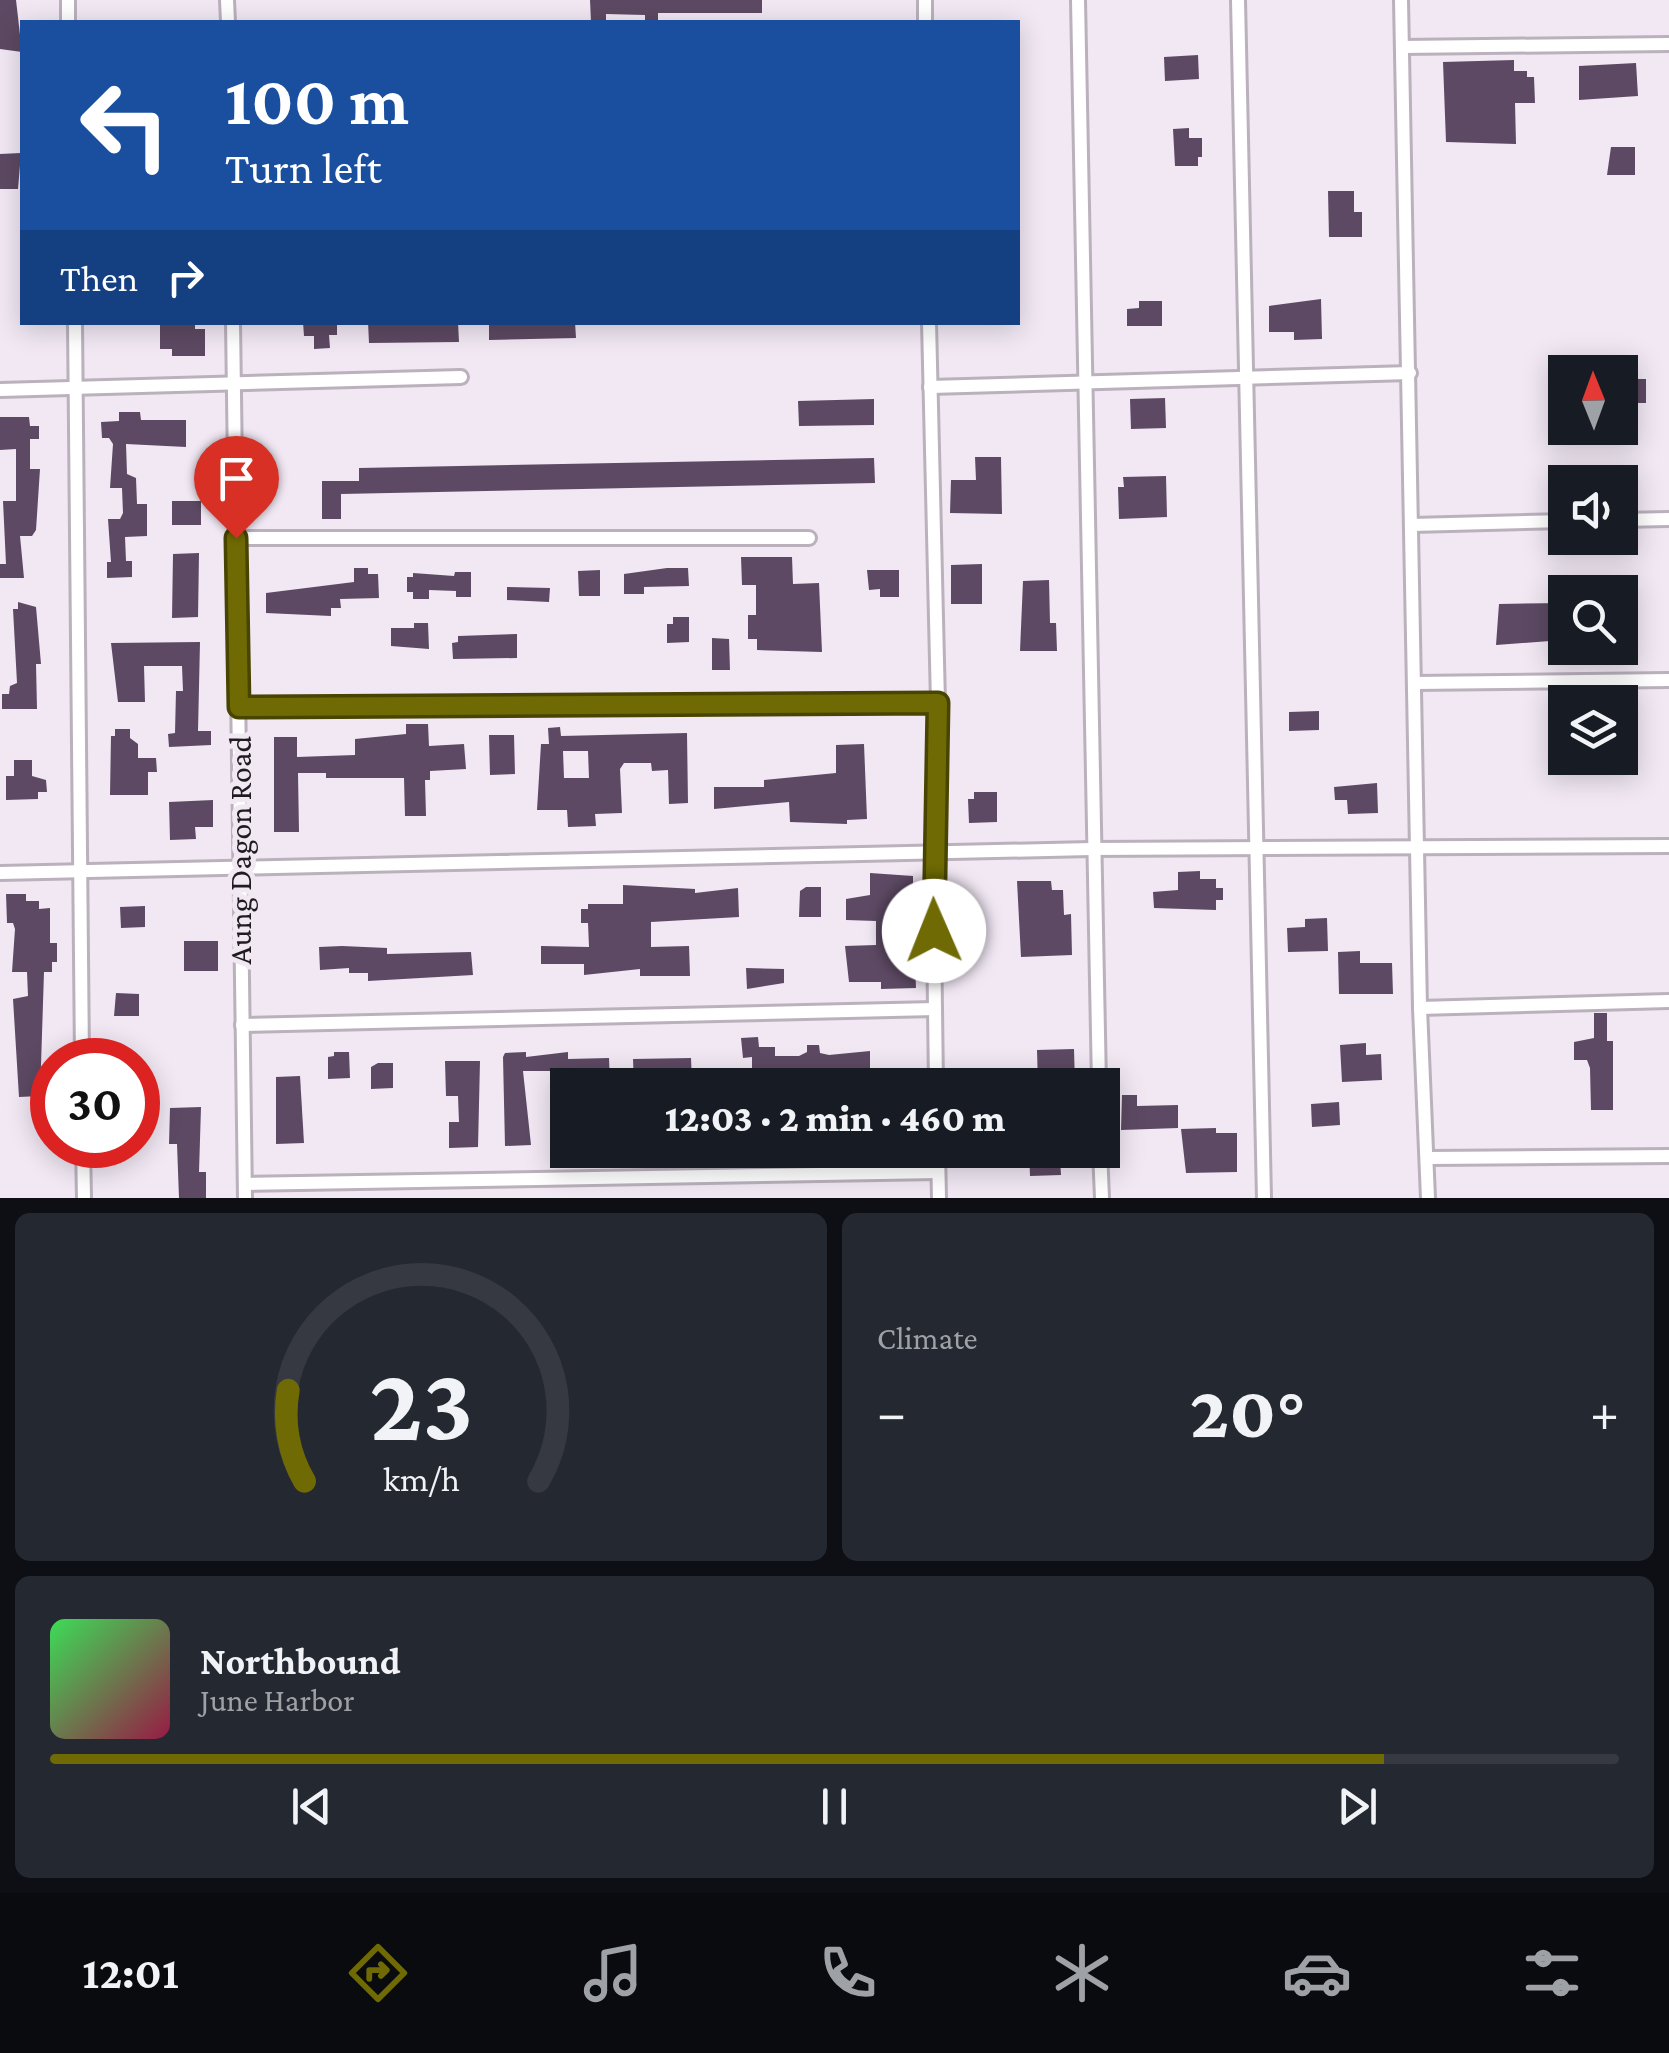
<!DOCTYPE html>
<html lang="en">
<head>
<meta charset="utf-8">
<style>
  :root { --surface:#171b24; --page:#242831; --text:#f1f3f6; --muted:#9ea1a6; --line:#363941; --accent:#6f6a03 }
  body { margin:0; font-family:"Crimson Pro",serif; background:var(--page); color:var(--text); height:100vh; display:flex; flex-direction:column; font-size:38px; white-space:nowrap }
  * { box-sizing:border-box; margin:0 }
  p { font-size:32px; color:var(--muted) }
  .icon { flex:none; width:55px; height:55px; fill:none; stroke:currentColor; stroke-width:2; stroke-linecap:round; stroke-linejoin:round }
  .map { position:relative; height:1198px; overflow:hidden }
  .panel { display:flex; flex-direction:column; gap:15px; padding:15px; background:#0d0f14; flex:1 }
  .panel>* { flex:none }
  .banner { position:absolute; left:20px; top:20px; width:1000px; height:305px; border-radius:0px; box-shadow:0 5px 25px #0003; background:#1a4fa0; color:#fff; overflow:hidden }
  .needle { width:65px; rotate:359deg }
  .buttons { position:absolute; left:1548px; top:355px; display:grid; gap:20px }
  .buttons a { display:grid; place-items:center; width:90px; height:90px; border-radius:0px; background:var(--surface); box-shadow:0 5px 25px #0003; font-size:50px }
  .speed { position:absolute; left:30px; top:1038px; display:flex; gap:20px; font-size:50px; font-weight:700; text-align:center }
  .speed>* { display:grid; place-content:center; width:130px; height:130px; border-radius:50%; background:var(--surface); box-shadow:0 5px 25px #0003; line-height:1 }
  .speed .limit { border:15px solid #d22; background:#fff; color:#111 }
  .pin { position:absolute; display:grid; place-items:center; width:85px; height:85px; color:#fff; margin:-102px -42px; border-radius:50% 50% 50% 0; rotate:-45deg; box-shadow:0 0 10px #0007 }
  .pin .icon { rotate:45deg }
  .me { position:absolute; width:110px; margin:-55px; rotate:359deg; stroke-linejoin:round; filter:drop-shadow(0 0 8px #0008) }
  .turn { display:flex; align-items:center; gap:35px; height:210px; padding:0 40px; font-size:45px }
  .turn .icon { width:130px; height:130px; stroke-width:2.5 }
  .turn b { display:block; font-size:70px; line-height:85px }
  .then { display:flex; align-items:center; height:95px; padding:0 40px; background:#0003; gap:20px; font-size:38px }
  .big { font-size:75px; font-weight:800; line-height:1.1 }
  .panel .card { flex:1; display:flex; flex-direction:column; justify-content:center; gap:15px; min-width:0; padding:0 35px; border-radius:15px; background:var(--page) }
  .panel .dial { align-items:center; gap:0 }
  .dial svg { height:260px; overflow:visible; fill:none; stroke:var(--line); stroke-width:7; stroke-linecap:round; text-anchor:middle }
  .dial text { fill:var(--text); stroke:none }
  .song { display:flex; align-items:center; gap:30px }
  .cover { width:120px; height:120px; border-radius:15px; background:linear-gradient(135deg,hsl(130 70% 55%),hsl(340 70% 35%)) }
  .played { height:10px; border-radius:5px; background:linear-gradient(90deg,var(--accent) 85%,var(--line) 85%) }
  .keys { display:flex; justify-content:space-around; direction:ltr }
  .heat { display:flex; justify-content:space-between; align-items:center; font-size:55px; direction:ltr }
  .panel .tiles { flex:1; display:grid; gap:15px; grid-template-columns:1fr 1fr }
  .card:last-child { grid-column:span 2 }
  .trip { position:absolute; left:550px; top:1068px; width:570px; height:100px; border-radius:0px; background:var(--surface); box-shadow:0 5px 25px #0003; font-weight:800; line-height:100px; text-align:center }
  .dock { display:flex; height:160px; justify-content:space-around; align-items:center; background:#090b0e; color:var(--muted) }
  .dock .icon { width:70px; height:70px }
  .dock .active { color:var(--accent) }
  .dock b { font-size:45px; color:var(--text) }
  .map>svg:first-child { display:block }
</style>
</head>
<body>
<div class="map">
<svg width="1669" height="1198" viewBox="0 0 1669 1198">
  <rect width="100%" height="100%" fill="#f1e8f4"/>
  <g fill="#5d4963" fill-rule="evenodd">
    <polygon points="0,0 16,0 22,52 0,49"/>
    <polygon points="590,0 762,0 762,13 658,13 658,22 645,22 645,15 606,14 606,22 591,22"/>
    <polygon points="1198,55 1199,79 1165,81 1164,57"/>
    <polygon points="1514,60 1514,71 1527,71 1527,77 1534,77 1535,103 1515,103 1516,144 1446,142 1443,62"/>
    <polygon points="1636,63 1638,96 1579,100 1579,66"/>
    <polygon points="1189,128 1189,138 1202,138 1202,157 1198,157 1198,166 1175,166 1173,129"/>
    <polygon points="1611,147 1635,147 1635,175 1607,175"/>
    <polygon points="21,153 18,189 0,189 0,154"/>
    <polygon points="1328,191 1354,191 1354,212 1362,212 1362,237 1329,237"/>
    <polygon points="1321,299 1322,339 1294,340 1294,332 1269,332 1269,306"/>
    <polygon points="1139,301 1162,301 1162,326 1127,326 1127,309 1139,308"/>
    <polygon points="160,322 195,322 195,329 205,329 205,356 172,356 172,349 160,349"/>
    <polygon points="303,322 337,322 337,335 329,335 330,348 314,349 314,336 304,336"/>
    <polygon points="368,322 458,322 459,342 369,343"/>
    <polygon points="489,322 575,322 576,338 489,340"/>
    <polygon points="1625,379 1646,379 1646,403 1620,403 1620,383"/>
    <polygon points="1165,398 1166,428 1131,429 1130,399"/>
    <polygon points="874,399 874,425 799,426 798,401"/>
    <polygon points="119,412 140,412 141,420 186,420 186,447 126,444 127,474 136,478 137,504 147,504 147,536 125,537 126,561 132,561 132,577 107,578 107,562 111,562 108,519 120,519 123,513 122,488 110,488 113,444 109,438 102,438 101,422 119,421"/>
    <polygon points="0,417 29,417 30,426 39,426 39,439 30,439 30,469 40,469 36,530 32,536 20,536 24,578 0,578 0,564 6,564 3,501 16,501 16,449 0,450"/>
    <polygon points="975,457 1001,457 1002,514 950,513 951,480 976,480"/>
    <polygon points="874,458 875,483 341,494 341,519 322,519 322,481 359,481 359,468"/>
    <polygon points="1166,476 1167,517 1119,519 1118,487 1124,487 1123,477"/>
    <rect x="172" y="501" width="29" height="24"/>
    <polygon points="199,553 198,617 172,618 173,554"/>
    <polygon points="741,557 792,557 793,584 819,583 822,652 757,650 757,639 748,639 748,615 756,615 756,585 742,585"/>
    <polygon points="982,564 982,604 951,604 951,565"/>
    <polygon points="354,568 368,568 368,574 378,574 379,598 340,599 341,608 331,608 331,616 266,613 266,593 354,582"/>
    <polygon points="667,568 688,568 689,586 644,587 644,594 624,594 624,574"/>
    <polygon points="600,570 600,596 579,596 578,571"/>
    <polygon points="867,570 899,570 899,597 880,597 880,589 869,590"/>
    <polygon points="455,572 471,572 471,597 456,597 456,591 429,590 429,599 413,599 413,592 407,592 407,577 413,577 413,573 454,576"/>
    <polygon points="1049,580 1050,623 1056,623 1057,651 1020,651 1023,581"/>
    <polygon points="507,587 550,588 549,602 507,600"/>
    <polygon points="18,602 36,607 41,664 36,664 37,709 2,709 2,694 9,694 10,686 17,683 13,609 18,609"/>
    <polygon points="1565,603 1565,632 1550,633 1550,641 1496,645 1499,604"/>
    <polygon points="673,617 689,617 689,642 667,643 667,624 673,624"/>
    <polygon points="414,623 428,623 429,649 391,646 391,628 414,628"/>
    <polygon points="517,634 517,658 453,659 452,643 458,642 458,636"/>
    <polygon points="712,638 729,639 730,670 712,670"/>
    <polygon points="200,642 198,731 211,731 211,745 169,747 168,734 175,733 176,691 183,691 182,666 144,666 145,702 118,702 111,643"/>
    <polygon points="1319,711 1319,730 1289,731 1289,712"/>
    <polygon points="406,724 428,724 429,746 464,744 466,769 430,771 430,780 425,780 426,816 405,816 404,778 326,778 326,773 298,773 299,832 274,832 274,737 297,737 297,757 355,755 355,739 406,734"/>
    <path d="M560 727 561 736 687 733 688 803 669 804 668 770 652 771 651 763H624L620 769 622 813 595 814 596 826 568 827 567 810H537L541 744H549L548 728ZM563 751H588L589 778H564Z"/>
    <polygon points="115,729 130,729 130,738 138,744 138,758 156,758 157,772 148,772 148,795 110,795 111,736 115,736"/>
    <polygon points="489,735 514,735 515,774 490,775"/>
    <polygon points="864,744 867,819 847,820 847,824 790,822 789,802 714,809 714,787 764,787 764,780 836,773 836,745"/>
    <polygon points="14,760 32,760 32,776 46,780 47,792 38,792 38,799 6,800 6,776 14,776"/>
    <polygon points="1377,783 1378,813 1348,814 1347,800 1335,800 1334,787"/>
    <polygon points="974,792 997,792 997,822 969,823 968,799 974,799"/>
    <polygon points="213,800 213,827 195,827 196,839 170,840 169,802"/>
    <polygon points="1200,871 1200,879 1216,879 1216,888 1223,888 1223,900 1216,900 1216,910 1154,908 1153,892 1178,890 1178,872"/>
    <polygon points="870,873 913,876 913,895 906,895 905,935 914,935 916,988 881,989 881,982 849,982 845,946 876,945 876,921 846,920 846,899 870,895"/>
    <polygon points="1017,881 1051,881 1052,890 1063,890 1064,915 1071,914 1072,955 1021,957"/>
    <polygon points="623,885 695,889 695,893 738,888 739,917 651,922 651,947 689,946 690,976 640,976 640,969 584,975 584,964 541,964 541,946 589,947 588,923 581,923 581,909 588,909 588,904 623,904"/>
    <polygon points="806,887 821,887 821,917 799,917 800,891"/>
    <polygon points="6,894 26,894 26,901 39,901 39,909 50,908 50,943 57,943 57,962 52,962 52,972 44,972 40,1096 19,1097 13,999 28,996 27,972 12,972 15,929 13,923 7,923"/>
    <polygon points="145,906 145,927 121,928 120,907"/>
    <polygon points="1327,918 1328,951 1288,952 1287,928 1305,927 1305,919"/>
    <rect x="184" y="941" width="34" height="30"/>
    <polygon points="342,946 387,948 387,954 471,952 473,975 368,981 368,973 349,973 349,968 320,970 319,947"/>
    <polygon points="1360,951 1360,963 1392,963 1393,994 1339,994 1338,952"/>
    <polygon points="746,968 784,969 784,983 747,989"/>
    <polygon points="116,993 139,994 139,1016 114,1016"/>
    <polygon points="1594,1013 1607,1013 1607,1041 1613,1041 1613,1110 1591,1110 1590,1068 1587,1060 1574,1060 1574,1042 1594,1038"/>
    <polygon points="758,1037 759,1047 775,1047 775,1056 799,1056 807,1052 807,1045 819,1045 820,1053 829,1055 870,1051 870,1075 855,1075 855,1068 830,1068 830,1076 784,1077 784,1085 752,1085 752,1057 743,1058 741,1038"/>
    <polygon points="1366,1043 1366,1055 1381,1054 1382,1080 1342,1082 1340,1045"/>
    <polygon points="1074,1049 1075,1085 1038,1085 1037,1050"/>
    <polygon points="334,1052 349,1052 350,1078 328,1079 328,1057 334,1056"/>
    <polygon points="526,1052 526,1057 568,1052 568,1059 609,1058 610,1085 576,1085 576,1078 553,1078 553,1071 523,1071 531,1145 505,1146 503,1057 505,1053"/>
    <polygon points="691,1058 692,1082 634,1084 633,1059"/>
    <polygon points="445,1061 480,1061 478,1147 449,1148 449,1122 459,1122 458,1096 446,1096"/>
    <polygon points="378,1063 393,1063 393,1088 371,1089 371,1067"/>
    <polygon points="300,1076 304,1143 276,1144 276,1077"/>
    <polygon points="1122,1095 1137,1095 1137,1106 1178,1105 1178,1128 1121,1130"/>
    <polygon points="1339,1102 1340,1125 1312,1127 1311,1104"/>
    <polygon points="201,1107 199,1172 206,1172 206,1198 179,1198 177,1144 169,1144 170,1108"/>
    <polygon points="1216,1128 1216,1133 1237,1133 1237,1172 1186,1173 1181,1129"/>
    <polygon points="1029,1150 1051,1150 1051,1158 1060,1158 1061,1175 1030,1176"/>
  </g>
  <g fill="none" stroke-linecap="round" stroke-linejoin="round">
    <g stroke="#bab1bc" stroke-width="18">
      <g id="minor">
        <polyline points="68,0 68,22"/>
        <polyline points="227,0 228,22"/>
        <polyline points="925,0 925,22"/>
        <polyline points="1078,0 1099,1085"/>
        <polyline points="1238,0 1264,1198"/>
        <polyline points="1401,0 1420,1008 1428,1198"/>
        <polyline points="1402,47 1669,44"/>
        <polyline points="75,322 82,1060"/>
        <polyline points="233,322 245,1198"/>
        <polyline points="929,322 938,703 933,853 936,1085"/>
        <polyline points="930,387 1410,373"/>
        <polyline points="0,390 461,377"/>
        <polyline points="1620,520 1669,519"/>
        <polyline points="1412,525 1565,521"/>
        <polyline points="236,538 809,538"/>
        <polyline points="1414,683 1669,680"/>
        <polyline points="239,707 938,703"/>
        <polyline points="0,873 1091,849 1669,846"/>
        <polyline points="1420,1008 1669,1001"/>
        <polyline points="242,1025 935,1009"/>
        <polyline points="83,1145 84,1198"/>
        <polyline points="938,1150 939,1198"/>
        <polyline points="1100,1150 1102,1198"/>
        <polyline points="1428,1158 1669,1156"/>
        <polyline points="245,1184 938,1172"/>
      </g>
    </g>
    <use href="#minor" stroke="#fff" stroke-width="12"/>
  </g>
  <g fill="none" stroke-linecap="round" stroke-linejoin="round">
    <g stroke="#484502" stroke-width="25">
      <polyline id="route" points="236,538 239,707 938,703 934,931"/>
    </g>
    <use href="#route" stroke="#6f6a03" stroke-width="18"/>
  </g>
  <g text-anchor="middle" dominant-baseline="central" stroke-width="10" stroke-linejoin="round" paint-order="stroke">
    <g font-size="32" fill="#1f1c20" stroke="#f1e8f4">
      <text transform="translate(240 850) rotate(-90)">Aung Dagon Road</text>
    </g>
  </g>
</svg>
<div class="buttons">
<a><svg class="needle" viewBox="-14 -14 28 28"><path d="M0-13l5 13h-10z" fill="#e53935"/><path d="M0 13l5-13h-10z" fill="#9ea1a6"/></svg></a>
<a><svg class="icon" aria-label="sound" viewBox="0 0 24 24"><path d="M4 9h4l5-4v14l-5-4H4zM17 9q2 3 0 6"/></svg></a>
<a><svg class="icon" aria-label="search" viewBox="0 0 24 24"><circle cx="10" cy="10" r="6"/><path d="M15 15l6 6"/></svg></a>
<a><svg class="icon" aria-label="layers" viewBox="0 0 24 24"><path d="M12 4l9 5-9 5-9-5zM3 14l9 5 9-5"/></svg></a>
</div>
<div class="speed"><div class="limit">30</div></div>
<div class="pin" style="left:236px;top:538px;background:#d93025"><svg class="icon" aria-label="arrive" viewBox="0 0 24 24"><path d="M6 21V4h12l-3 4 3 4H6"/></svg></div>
<svg class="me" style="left:934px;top:931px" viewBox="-20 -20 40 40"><circle r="19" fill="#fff"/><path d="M0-13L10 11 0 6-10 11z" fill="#6f6a03"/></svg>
<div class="trip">12:03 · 2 min · 460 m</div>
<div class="banner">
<div class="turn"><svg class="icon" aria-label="left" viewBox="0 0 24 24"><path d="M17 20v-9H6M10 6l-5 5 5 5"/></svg><div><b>100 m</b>Turn left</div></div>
<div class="then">Then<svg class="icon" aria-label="right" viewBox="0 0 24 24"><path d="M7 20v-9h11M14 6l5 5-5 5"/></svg></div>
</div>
</div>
<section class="panel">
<div class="tiles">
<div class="card dial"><svg viewBox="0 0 100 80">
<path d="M14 69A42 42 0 1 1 86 69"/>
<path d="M14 69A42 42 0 0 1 9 41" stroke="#6f6a03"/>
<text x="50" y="56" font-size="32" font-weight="700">23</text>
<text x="50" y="72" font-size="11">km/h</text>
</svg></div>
<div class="card"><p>Climate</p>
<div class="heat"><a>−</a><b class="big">20°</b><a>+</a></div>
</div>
<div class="card">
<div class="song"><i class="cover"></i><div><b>Northbound</b><p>June Harbor</p></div></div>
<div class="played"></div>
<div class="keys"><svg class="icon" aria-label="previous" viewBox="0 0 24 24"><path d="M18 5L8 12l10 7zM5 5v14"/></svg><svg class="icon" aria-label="pause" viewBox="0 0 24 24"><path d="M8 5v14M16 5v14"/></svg><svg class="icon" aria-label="next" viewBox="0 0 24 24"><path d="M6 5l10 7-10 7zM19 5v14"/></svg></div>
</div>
</div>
</section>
<nav class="dock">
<b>12:01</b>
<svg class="icon active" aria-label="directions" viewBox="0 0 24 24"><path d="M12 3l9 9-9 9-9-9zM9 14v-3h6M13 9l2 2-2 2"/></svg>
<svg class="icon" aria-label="music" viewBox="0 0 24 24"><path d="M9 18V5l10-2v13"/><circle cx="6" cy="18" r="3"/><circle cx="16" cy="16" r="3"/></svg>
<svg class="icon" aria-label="phone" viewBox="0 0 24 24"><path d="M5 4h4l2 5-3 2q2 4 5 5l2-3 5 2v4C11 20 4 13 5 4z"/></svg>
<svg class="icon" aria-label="climate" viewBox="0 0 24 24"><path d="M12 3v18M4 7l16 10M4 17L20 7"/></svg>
<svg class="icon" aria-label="car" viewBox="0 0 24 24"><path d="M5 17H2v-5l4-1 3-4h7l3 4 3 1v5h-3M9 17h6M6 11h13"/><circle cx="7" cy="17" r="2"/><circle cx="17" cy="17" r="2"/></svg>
<svg class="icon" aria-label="filters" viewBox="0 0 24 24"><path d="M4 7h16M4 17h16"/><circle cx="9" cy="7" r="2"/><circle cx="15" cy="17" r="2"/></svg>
</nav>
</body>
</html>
